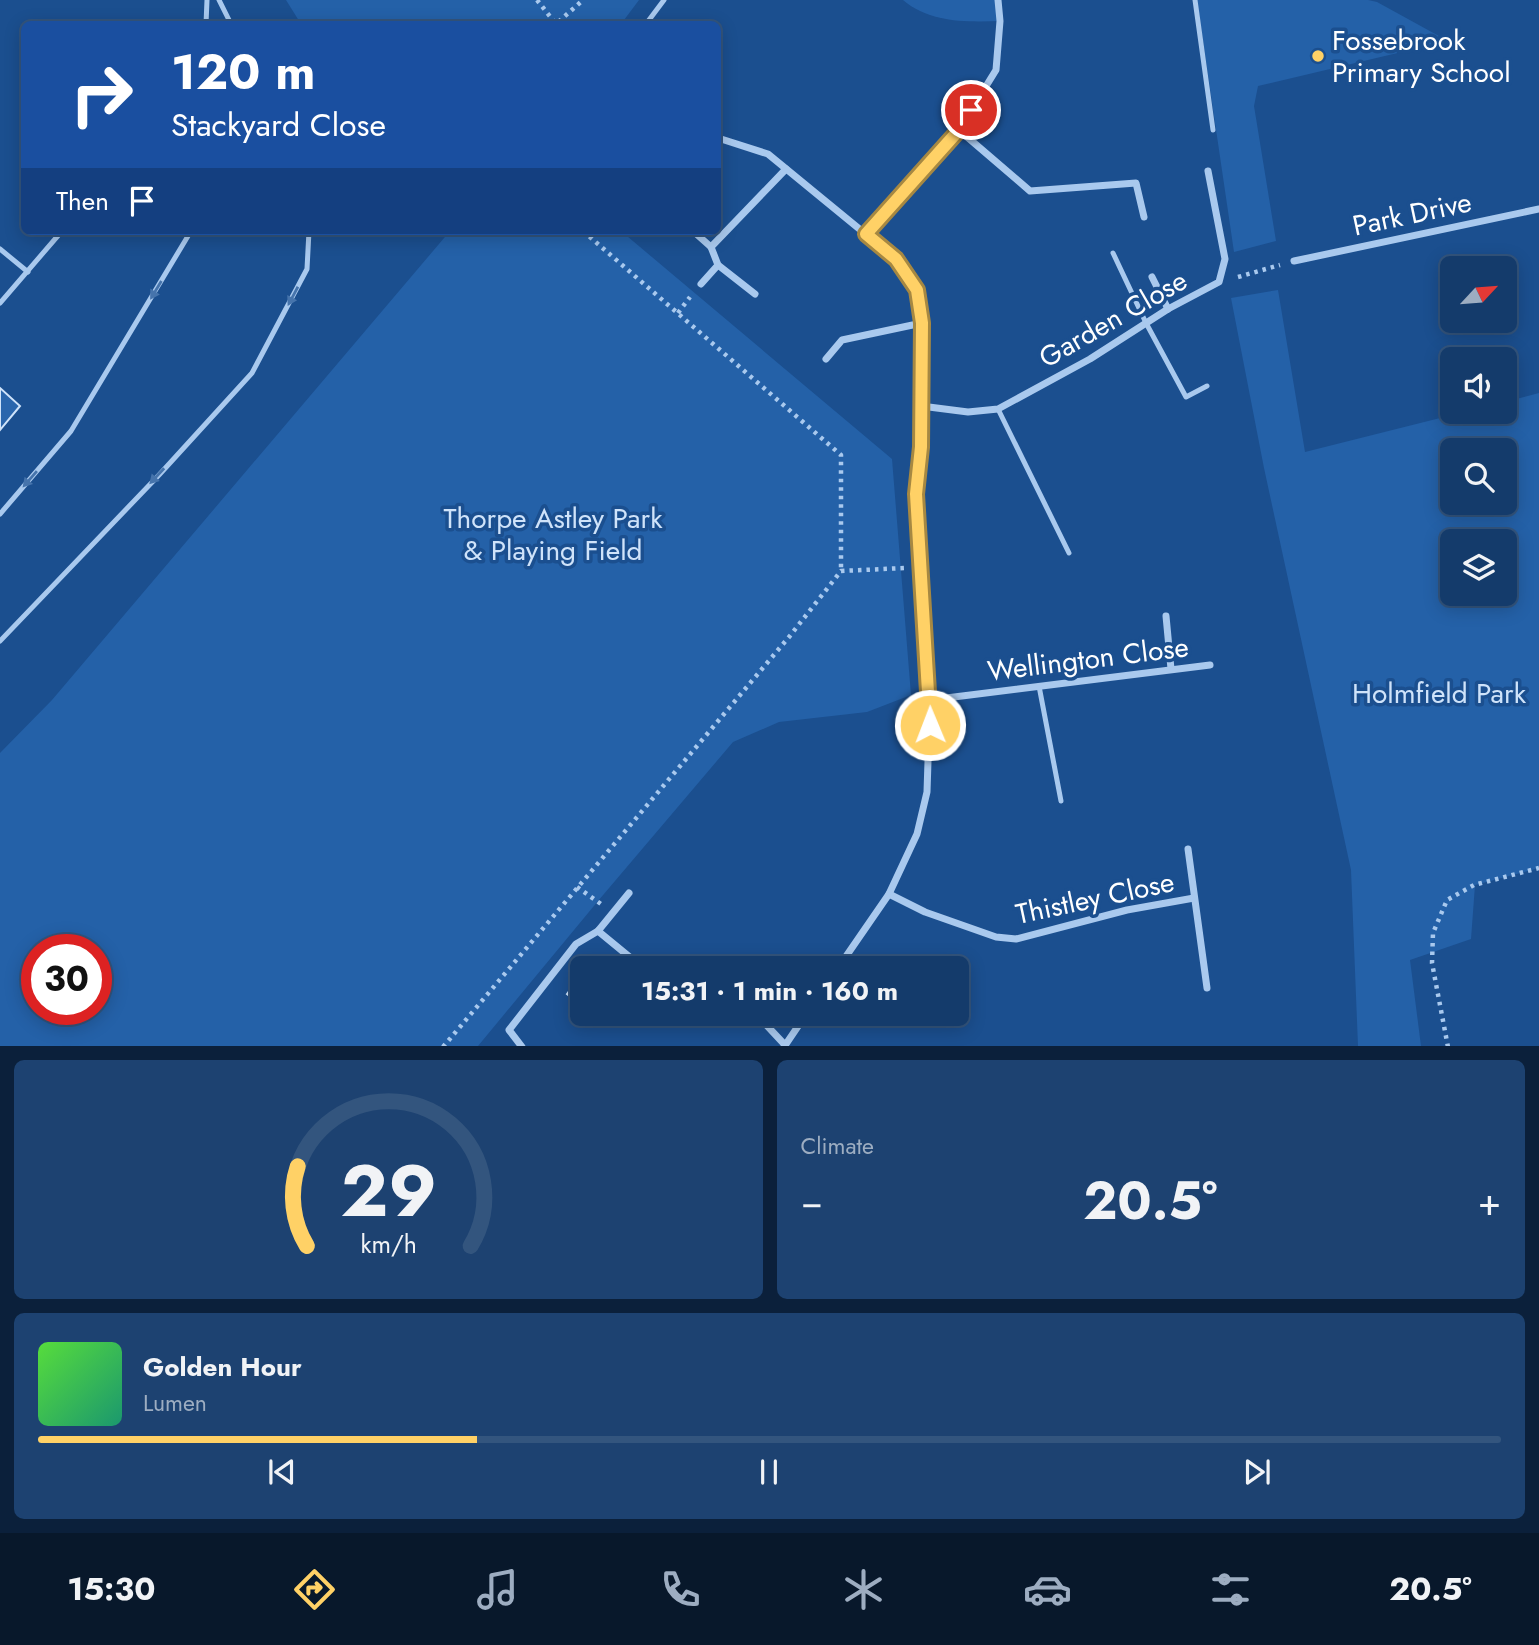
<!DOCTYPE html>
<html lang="en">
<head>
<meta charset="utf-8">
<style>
  :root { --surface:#143b6b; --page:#1d4271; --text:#f1f3f6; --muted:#9dadc1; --line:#33557e; --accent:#ffd166 }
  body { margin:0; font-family:Jost,sans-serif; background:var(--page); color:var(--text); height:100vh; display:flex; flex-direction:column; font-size:26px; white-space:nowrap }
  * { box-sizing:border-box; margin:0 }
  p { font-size:23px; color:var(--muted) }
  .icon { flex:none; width:38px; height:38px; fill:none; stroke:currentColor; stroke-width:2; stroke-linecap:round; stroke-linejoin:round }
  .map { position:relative; height:1046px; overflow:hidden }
  .sheet { display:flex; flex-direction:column; gap:14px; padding:14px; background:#0b203b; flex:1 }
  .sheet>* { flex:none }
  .top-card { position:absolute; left:21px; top:21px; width:700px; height:214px; border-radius:10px; box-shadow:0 4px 18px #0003,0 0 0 2px var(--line); background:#1a4fa0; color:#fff; overflow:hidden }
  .needle { width:46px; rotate:64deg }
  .fabs { position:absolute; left:1440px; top:256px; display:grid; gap:14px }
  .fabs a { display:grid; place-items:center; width:77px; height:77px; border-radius:10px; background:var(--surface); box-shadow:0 4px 18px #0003,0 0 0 2px var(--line); font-size:35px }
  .speed { position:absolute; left:21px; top:934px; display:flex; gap:14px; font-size:35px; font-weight:700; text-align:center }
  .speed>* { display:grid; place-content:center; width:91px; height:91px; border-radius:50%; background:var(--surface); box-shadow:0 4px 18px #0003,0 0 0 2px var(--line); line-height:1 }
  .speed .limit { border:10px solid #d22; background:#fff; color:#111 }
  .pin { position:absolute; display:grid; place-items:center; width:60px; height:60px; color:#fff; margin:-30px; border:4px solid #fff; border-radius:50%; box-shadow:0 2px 7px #0007 }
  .me { position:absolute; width:77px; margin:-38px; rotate:359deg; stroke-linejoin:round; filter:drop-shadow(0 0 5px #0008) }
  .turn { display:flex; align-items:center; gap:24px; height:147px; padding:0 35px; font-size:32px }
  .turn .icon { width:91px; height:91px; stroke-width:2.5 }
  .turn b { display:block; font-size:49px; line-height:60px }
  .then { display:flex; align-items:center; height:66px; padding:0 35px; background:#0003; gap:14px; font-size:26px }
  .big { font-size:52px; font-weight:700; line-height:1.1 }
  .sheet .widget { flex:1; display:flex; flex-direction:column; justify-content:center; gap:10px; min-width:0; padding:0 24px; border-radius:10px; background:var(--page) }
  .sheet .dial { align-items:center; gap:0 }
  .dial svg { height:182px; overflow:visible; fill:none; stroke:var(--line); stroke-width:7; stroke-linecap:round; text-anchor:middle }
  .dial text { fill:var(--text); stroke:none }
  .song { display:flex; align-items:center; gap:21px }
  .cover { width:84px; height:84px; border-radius:10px; background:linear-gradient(135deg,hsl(110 70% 55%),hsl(160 70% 35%)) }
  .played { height:7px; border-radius:4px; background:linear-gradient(90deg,var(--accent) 30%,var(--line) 30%) }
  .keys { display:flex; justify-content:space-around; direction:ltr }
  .heat { display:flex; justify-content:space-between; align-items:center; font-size:38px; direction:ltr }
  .sheet .tiles { flex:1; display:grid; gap:14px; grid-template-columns:1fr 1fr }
  .widget:last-child { grid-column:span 2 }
  .trip { position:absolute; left:570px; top:956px; width:399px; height:70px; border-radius:10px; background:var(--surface); box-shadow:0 4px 18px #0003,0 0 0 2px var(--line); font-weight:700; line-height:70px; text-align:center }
  .menu { display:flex; height:112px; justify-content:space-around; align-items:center; background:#08182b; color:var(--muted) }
  .menu .icon { width:49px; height:49px }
  .menu .selected { color:var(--accent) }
  .menu b { font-size:32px; color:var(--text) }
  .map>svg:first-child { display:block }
</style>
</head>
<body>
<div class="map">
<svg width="1539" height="1047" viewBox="0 0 1539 1047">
  <rect width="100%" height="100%" fill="#1b4f8f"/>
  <g fill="#2461a8" fill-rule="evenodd">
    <polygon points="286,0 639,0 621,24 301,24"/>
    <path d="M903 0H998L1000 21C966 22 930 23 903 0Z"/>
    <polygon points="1197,0 1368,0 1377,2 1448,41 1258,86 1254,106 1276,241 1234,252"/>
    <path d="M450 231H621L892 459 911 695 867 712 779 722 733 742 598 901 478 1046H0V753L52 700ZM37 950H96V1010H37Z"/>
    <path d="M1278 290 1305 452 1468 411H1505V402L1539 393V868L1475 885 1471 939 1410 960 1421 1046H1358L1351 870 1264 468 1231 298ZM1452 450H1505V502H1452ZM1452 541H1505V593H1452Z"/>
  </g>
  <g fill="#2a66ad" stroke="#cfe3fa" stroke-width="2">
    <polygon points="0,388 20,406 0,430"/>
    <polygon points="583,972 583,994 577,1002 567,994"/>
  </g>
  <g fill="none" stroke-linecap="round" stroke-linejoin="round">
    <g stroke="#a9c9ee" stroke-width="4.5" stroke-dasharray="3.5 5" stroke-linecap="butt">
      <polyline points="537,0 556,24 583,0"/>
      <polyline points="583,231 841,455 841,571"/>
      <polyline points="1238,277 1280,265"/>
      <polyline points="678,313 690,297"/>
      <polyline points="577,887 601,904"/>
      <polyline points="443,1047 789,637 841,571 905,568"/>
      <polyline points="1448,1047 1432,963 1433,933 1447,900 1474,885 1539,868"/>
    </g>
    <g stroke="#a9c9ee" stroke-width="5">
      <polyline points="219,0 231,24"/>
      <polyline points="1195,0 1213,130"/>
      <polyline points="206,24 207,0"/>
      <polyline points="646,24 664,0"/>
      <polyline points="0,249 28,272"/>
      <polyline points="1113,253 1146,323 1186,397 1207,386"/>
      <polyline points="0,303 62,231"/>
      <polyline points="998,409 1069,553"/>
      <polyline points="0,514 71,431 191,231"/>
      <polyline points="0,641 159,475 252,373 307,269 309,231"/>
      <polyline points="1039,686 1061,801"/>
    </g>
    <g stroke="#a9c9ee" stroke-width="7">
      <polyline points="959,130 1030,191 1136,183 1144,217"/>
      <polyline points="718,138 768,154 896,259 917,290 922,323 921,447 916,494 930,700 927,792 917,834 889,894 838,968"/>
      <polyline points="693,231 711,247 718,265 755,294"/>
      <polyline points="866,235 959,130 996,70 1000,21 998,0"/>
      <polyline points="711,247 786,169"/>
      <polyline points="1294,261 1539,209"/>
      <polyline points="1152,277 1168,309"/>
      <polyline points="701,284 718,265"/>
      <polyline points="826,359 842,340 922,323"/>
      <polyline points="921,406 968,412 998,409 1090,359 1168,309 1219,282 1225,259 1208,171"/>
      <polyline points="1166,616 1171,669"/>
      <polyline points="930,700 1210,665"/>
      <polyline points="1188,849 1207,988"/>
      <polyline points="889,894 925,912 996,937 1016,939 1127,910 1194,898"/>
      <polyline points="598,931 643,968"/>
      <polyline points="755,1013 785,1045"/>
      <polyline points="522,1047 509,1030 576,944 598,931 629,893"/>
      <polyline points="784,1047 807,1013"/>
    </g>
  </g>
  <defs><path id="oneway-solid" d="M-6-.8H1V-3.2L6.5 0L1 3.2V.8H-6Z" transform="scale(1.75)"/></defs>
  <g fill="#4674ac">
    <use href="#oneway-solid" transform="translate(156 290) rotate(121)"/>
    <use href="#oneway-solid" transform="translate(293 296) rotate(118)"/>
    <use href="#oneway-solid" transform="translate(157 476) rotate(133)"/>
    <use href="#oneway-solid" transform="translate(30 479) rotate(131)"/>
  </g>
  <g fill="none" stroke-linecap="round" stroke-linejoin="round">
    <g stroke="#a68842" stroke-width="18">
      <polyline id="route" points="930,725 916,494 921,447 922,323 917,290 896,259 866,234 959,130 971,110"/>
    </g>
    <use href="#route" stroke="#ffd166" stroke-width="12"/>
  </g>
  <circle fill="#ffd166" stroke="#1b4f8f" stroke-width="2.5" cx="1318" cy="56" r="7"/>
  <g text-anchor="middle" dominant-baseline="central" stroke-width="7" stroke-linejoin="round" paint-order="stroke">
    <g font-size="28" fill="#fff" stroke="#1b4f8f" text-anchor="start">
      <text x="1332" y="40">Fossebrook<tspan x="1332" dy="32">Primary School</tspan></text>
    </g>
    <g font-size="28" fill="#fff" stroke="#1b4f8f">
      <text transform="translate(1412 214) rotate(-12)">Park Drive</text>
      <text transform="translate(1113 319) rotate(-30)">Garden Close</text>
      <text transform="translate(1088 659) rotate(-7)">Wellington Close</text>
      <text transform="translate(1095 898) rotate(-12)">Thistley Close</text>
    </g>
    <g font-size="28" fill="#cfe3fa" stroke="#1b4f8f">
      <text x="553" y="518">Thorpe Astley Park<tspan x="553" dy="32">&amp; Playing Field</tspan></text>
      <text x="1439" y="693">Holmfield Park</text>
    </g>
  </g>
</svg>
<div class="fabs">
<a><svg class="needle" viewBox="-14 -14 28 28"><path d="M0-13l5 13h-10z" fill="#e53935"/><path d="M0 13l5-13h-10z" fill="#9dadc1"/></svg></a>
<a><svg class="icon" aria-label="sound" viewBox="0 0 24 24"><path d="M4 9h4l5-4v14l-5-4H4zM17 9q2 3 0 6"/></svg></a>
<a><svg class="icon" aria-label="search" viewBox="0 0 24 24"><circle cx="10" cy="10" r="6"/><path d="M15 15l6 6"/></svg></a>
<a><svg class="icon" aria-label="layers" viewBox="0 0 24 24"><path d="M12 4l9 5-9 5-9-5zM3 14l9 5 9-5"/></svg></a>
</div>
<div class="speed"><div class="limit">30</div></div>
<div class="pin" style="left:971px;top:110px;background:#d93025"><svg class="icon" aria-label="arrive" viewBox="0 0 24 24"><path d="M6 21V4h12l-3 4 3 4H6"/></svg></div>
<svg class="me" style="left:930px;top:725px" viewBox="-20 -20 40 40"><circle r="17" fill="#ffd166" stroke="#fff" stroke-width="3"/><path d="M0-11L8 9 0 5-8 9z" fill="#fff"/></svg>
<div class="trip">15:31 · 1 min · 160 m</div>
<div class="top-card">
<div class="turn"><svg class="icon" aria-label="right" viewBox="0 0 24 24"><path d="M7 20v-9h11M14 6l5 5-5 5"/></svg><div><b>120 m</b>Stackyard Close</div></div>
<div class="then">Then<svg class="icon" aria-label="arrive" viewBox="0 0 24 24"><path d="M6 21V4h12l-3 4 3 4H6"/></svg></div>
</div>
</div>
<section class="sheet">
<div class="tiles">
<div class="widget dial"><svg viewBox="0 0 100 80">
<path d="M14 69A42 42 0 1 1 86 69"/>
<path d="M14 69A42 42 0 0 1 10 34" stroke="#ffd166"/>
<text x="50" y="56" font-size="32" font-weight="700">29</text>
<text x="50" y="72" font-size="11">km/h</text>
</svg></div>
<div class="widget"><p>Climate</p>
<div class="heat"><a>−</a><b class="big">20.5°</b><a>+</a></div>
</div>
<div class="widget">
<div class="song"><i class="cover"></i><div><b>Golden Hour</b><p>Lumen</p></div></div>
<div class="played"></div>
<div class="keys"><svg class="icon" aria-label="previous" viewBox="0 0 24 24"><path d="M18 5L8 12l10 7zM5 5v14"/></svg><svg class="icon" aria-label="pause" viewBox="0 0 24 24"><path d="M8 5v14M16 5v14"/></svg><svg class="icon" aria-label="next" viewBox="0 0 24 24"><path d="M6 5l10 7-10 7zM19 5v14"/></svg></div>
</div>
</div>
</section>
<nav class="menu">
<b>15:30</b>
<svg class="icon selected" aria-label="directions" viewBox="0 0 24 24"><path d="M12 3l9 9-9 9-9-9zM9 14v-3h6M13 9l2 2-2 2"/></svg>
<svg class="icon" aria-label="music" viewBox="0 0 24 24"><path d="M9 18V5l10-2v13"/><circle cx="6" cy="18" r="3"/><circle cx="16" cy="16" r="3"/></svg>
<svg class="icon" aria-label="phone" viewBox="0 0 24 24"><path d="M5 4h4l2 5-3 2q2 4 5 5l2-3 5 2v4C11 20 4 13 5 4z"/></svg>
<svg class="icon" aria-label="climate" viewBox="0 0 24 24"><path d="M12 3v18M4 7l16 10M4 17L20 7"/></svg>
<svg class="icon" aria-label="car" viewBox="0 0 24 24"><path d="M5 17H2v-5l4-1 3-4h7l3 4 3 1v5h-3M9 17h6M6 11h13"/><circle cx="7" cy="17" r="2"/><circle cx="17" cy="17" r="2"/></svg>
<svg class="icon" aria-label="filters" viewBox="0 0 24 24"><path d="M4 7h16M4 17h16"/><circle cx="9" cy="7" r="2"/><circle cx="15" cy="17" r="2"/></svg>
<b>20.5°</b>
</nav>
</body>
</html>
